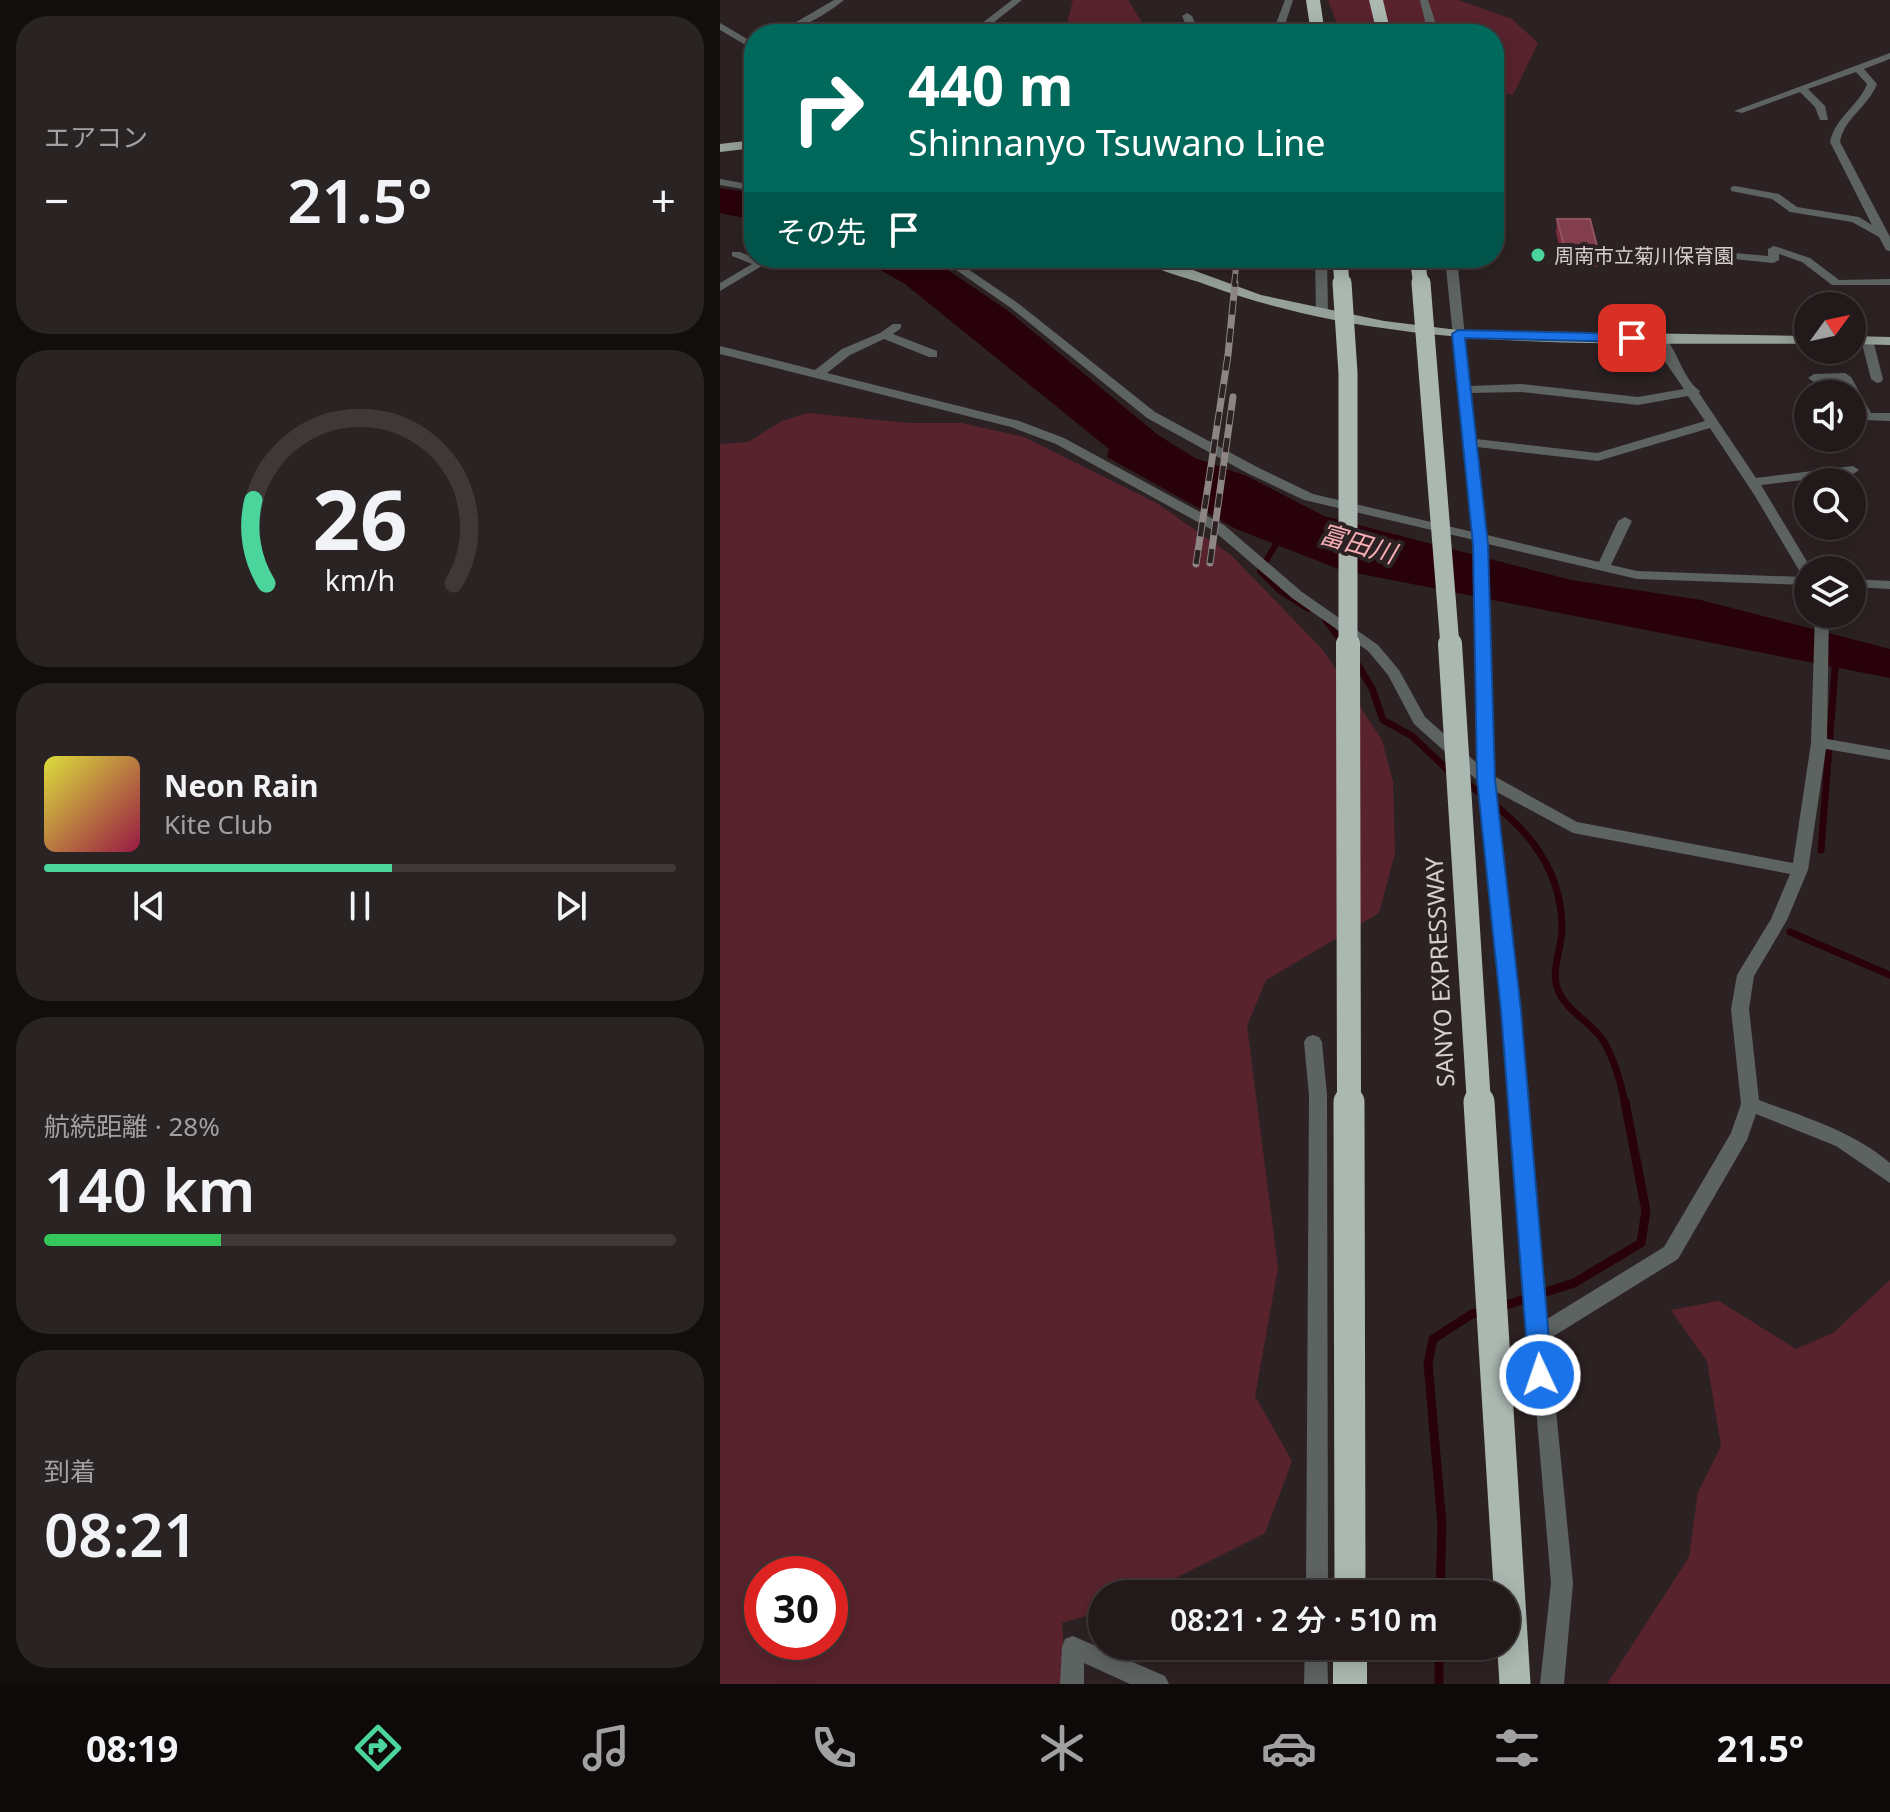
<!DOCTYPE html>
<html lang="ja">
<head>
<meta charset="utf-8">
<style>
  :root { --surface:#221a1a; --page:#2a2323; --text:#f1f3f6; --muted:#a2a1a2; --line:#3f3839; --accent:#4bd49b }
  body { margin:0; font-family:"Noto Sans","Noto Sans JP",sans-serif; background:var(--page); color:var(--text); height:100vh; display:flex; flex-direction:column; font-size:30px; white-space:nowrap }
  * { box-sizing:border-box; margin:0 }
  p { font-size:26px; color:var(--muted) }
  .icon { flex:none; width:44px; height:44px; fill:none; stroke:currentColor; stroke-width:2; stroke-linecap:round; stroke-linejoin:round }
  .map { position:relative; flex:1; overflow:hidden }
  .sheet { display:flex; flex-direction:column; gap:16px; padding:16px; background:#130e0e; width:720px }
  .sheet>* { flex:none }
  .banner { position:absolute; left:24px; top:24px; width:760px; height:244px; border-radius:32px; box-shadow:0 4px 20px #0003,0 0 0 2px var(--line); background:#00695c; color:#fff; overflow:hidden }
  .needle { width:52px; rotate:57deg }
  .tools { position:absolute; left:1074px; top:292px; display:grid; gap:16px }
  .tools a { display:grid; place-items:center; width:72px; height:72px; border-radius:50%; background:var(--surface); box-shadow:0 4px 20px #0003,0 0 0 2px var(--line); font-size:40px }
  .speed { position:absolute; left:24px; top:1556px; display:flex; gap:16px; font-size:40px; font-weight:700; text-align:center }
  .speed>* { display:grid; place-content:center; width:104px; height:104px; border-radius:50%; background:var(--surface); box-shadow:0 4px 20px #0003,0 0 0 2px var(--line); line-height:1 }
  .speed .limit { border:12px solid #d22; background:#fff; color:#111 }
  .pin { position:absolute; display:grid; place-items:center; width:68px; height:68px; color:#fff; margin:-34px; border-radius:16px; box-shadow:0 4px 12px #0006 }
  .me { position:absolute; width:88px; margin:-44px; rotate:357deg; stroke-linejoin:round; filter:drop-shadow(0 0 6px #0008) }
  .turn { display:flex; align-items:center; gap:28px; height:168px; padding:0 32px; font-size:36px }
  .turn .icon { width:104px; height:104px; stroke-width:2.5 }
  .turn b { display:block; font-size:56px; line-height:68px }
  .then { display:flex; align-items:center; height:76px; padding:0 32px; background:#0003; gap:16px; font-size:30px }
  .big { font-size:60px; font-weight:600; line-height:1.1 }
  .sheet .tile { flex:1; display:flex; flex-direction:column; justify-content:center; gap:12px; min-width:0; padding:0 28px; border-radius:32px; background:var(--page) }
  .sheet .dial { align-items:center; gap:0 }
  .dial svg { height:208px; overflow:visible; fill:none; stroke:var(--line); stroke-width:7; stroke-linecap:round; text-anchor:middle }
  .dial text { fill:var(--text); stroke:none }
  .song { display:flex; align-items:center; gap:24px }
  .cover { width:96px; height:96px; border-radius:12px; background:linear-gradient(135deg,hsl(60 70% 55%),hsl(340 70% 35%)) }
  .played { height:8px; border-radius:4px; background:linear-gradient(90deg,var(--accent) 55%,var(--line) 55%) }
  .keys { display:flex; justify-content:space-around; direction:ltr }
  .heat { display:flex; justify-content:space-between; align-items:center; font-size:44px; direction:ltr }
  .charge { height:12px; border-radius:6px; background:linear-gradient(90deg,#34c759 28%,var(--line) 0) }
  .trip { position:absolute; left:368px; top:1580px; width:432px; height:80px; border-radius:40px; background:var(--surface); box-shadow:0 4px 20px #0003,0 0 0 2px var(--line); font-weight:600; line-height:80px; text-align:center }
  .tab-bar { display:flex; height:128px; justify-content:space-around; align-items:center; background:#0e0a0a; color:var(--muted) }
  .tab-bar .icon { width:56px; height:56px }
  .tab-bar .selected { color:var(--accent) }
  .tab-bar b { font-size:36px; color:var(--text) }
  main { display:flex; flex:1; min-height:0 }
  .map>svg:first-child { display:block }
</style>
</head>
<body>
<main>
<section class="sheet">
<div class="tile"><p>エアコン</p>
<div class="heat"><a>−</a><b class="big">21.5°</b><a>+</a></div>
</div>
<div class="tile dial"><svg viewBox="0 0 100 80">
<path d="M14 69A42 42 0 1 1 86 69"/>
<path d="M14 69A42 42 0 0 1 9 37" stroke="#4bd49b"/>
<text x="50" y="56" font-size="32" font-weight="700">26</text>
<text x="50" y="72" font-size="11">km/h</text>
</svg></div>
<div class="tile">
<div class="song"><i class="cover"></i><div><b>Neon Rain</b><p>Kite Club</p></div></div>
<div class="played"></div>
<div class="keys"><svg class="icon" aria-label="previous" viewBox="0 0 24 24"><path d="M18 5L8 12l10 7zM5 5v14"/></svg><svg class="icon" aria-label="pause" viewBox="0 0 24 24"><path d="M8 5v14M16 5v14"/></svg><svg class="icon" aria-label="next" viewBox="0 0 24 24"><path d="M6 5l10 7-10 7zM19 5v14"/></svg></div>
</div>
<div class="tile"><p>航続距離 · 28%</p><b class="big">140 km</b><div class="charge"></div></div>
<div class="tile"><p>到着</p><b class="big">08:21</b></div>
</section>
<div class="map">
<svg width="1170" height="1684" viewBox="0 0 1170 1684">
  <rect width="100%" height="100%" fill="#2d2223"/>
  <g fill="#59232d" fill-rule="evenodd">
    <polygon points="353,0 408,0 426,29 347,23"/>
    <polygon points="608,0 738,0 792,19 818,43 793,95 774,92 774,34 635,34 616,21"/>
    <path d="M88 413 188 423H242L304 437 438 504 511 555 603 650 662 740 673 782 675 853 659 913 546 980 527 1026 558 1268 535 1396 572 1461 545 1533 424 1594H382V1611L342 1623 346 1684H0V444L28 442 62 421ZM42 1574H110V1642H42Z"/>
    <polygon points="1170,1280 1170,1684 887,1684 969,1557 978,1492 1001,1446 987,1361 951,1310 999,1301 1076,1349 1113,1333"/>
  </g>
  <g fill="#29010a">
    <polygon points="0,188 34,193 34,220 0,213"/>
    <polygon points="140,258 210,258 287,310 438,435 475,458 527,476 604,516 851,580 981,600 1170,649 1170,678 621,570 516,529 387,457 389,449 185,284"/>
  </g>
  <g fill="none" stroke-linecap="round" stroke-linejoin="round">
    <g stroke="#29010a" stroke-width="6">
      <polyline points="559,539 540,571 560,591 588,609"/>
      <polyline points="605,620 622,642"/>
    </g>
    <g stroke="#29010a" stroke-width="7">
      <polyline points="636,662 652,688 663,720 692,736 731,773"/>
      <path d="M745 782C797 819 842 859 842 929 842 948 830 971 838 990 846 1011 871 1022 883 1040 894 1059 901 1083 905 1104"/>
      <polyline points="1101,850 1116,657"/>
      <polyline points="1070,932 1170,975"/>
    </g>
    <g stroke="#29010a" stroke-width="9">
      <polyline points="780,1307 854,1283 921,1243 926,1211 905,1102"/>
      <polyline points="720,1594 722,1524 708,1364 713,1339 752,1314 765,1311"/>
      <polyline points="719,1646 719,1684"/>
    </g>
    <g fill="#5d6360" fill-rule="evenodd">
      <path d="M114 0H124C103 17 73 34 45 34L78 21Z"/>
      <polygon points="292,0 302,0 259,34 248,34"/>
      <polygon points="565,0 573,0 562,34 552,34"/>
      <polygon points="700,0 708,0 715,21 708,34 698,34 705,21"/>
      <polygon points="467,13 472,16 480,34 470,34 462,16"/>
      <polygon points="0,23 34,43 34,50 0,30"/>
      <polygon points="435,28 438,29 442,34 432,34 430,31"/>
      <path d="M1170 53V59L1144 69 1157 84C1148 107 1124 118 1120 142L1170 237V251L1166 250 1159 237 1132 222 1070 212 1052 199 1011 191V187L1015 186 1059 194 1077 207 1139 217 1152 225 1110 142C1115 117 1138 107 1147 84L1136 72 1088 89 1105 106 1108 120H1100L1095 107 1080 92 1022 113 1014 111Z"/>
      <polygon points="0,179 34,185 34,191 0,185"/>
      <polygon points="1054,246 1090,258 1119,280 1170,279 1170,285 1112,285 1082,262 1059,254 1059,260 1053,263 1014,259 1008,256 1014,253 1048,256 1048,249"/>
      <polygon points="12,252 20,252 47,263 0,291 0,283 32,264 12,256"/>
      <path d="M219 258H232L299 304 435 412 537 467 593 494 753 532 725 258H737L750 386 801 384 918 397 964 389 946 363 934 338 940 334C957 344 961 378 980 391L979 393 1036 478 1133 466 1139 470 1133 474 1041 485 1092 570H1088V585L917 579 768 544 774 776 857 822 1073 863 1091 743 1095 614H1109L1107 739 1170 750V760L1106 749 1088 870 1067 920 1034 976 1029 1009 1039 1100C1084 1117 1133 1131 1170 1163V1183L1116 1146 1036 1114 1027 1140 958 1259 829 1339 853 1583 844 1684H820L831 1583 782 1011 758 781 694 724 668 675 648 651 572 598 494 531 336 444 291 427 0 354V346L95 370 122 349 160 333 173 324H181V328L173 334 217 351V357H209L164 339 130 355 107 373 299 421 344 438 504 525 582 592 658 645 679 670 705 717 758 764 754 540 584 500 527 473 427 418 291 308ZM801 392 918 405 968 396 985 421 877 453 756 439 751 393ZM990 428 1035 496 1083 577 917 571 891 565 912 521 905 517 898 521 879 562 767 535 757 447 878 461ZM775 791 853 833 1070 874 1051 919 1017 975 1011 1009 1021 1104 1011 1133 944 1247 827 1319 800 1011Z"/>
      <polygon points="595,258 607,258 608,314 602,317 596,314"/>
      <polygon points="1147,336 1153,340 1163,379 1161,382 1157,383 1151,379 1141,340"/>
      <polygon points="1125,373 1131,377 1151,413 1170,413 1170,421 1143,420 1132,401 1132,394 1128,394 1121,381 1094,382 1088,378 1094,374"/>
      <polygon points="1132,579 1170,581 1170,589 1132,587"/>
      <polygon points="593,1035 599,1037 602,1042 607,1095 608,1594 586,1594 589,1095 584,1042 587,1037"/>
      <polygon points="353,1636 445,1676 449,1684 410,1684 364,1663 364,1684 340,1684 342,1647 345,1639"/>
      <polygon points="585,1646 607,1646 608,1684 584,1684"/>
    </g>
    <g fill="#95a09a" fill-rule="evenodd">
      <polygon points="34,140 34,148 0,152 0,144"/>
      <path d="M420 258H440L541 295 664 321 738 330 1088 336V344C887 342 679 355 487 285 467 277 436 272 420 258Z"/>
      <polygon points="1132,336 1170,337 1170,345 1132,344"/>
    </g>
    <g fill="#abb8b1" fill-rule="evenodd">
      <polygon points="586,0 600,0 605,34 591,34"/>
      <polygon points="649,0 663,0 671,34 657,34"/>
      <rect x="613" y="1646" width="34" height="38"/>
    </g>
    <g stroke="#8d8484" stroke-width="6">
      <polyline id="rail-far1" points="514,285 517,258"/>
    </g>
    <g stroke="#8d8484" stroke-width="7">
      <g id="rail">
        <polyline points="490,563 513,397"/>
        <polyline points="476,564 508,355 515,283"/>
      </g>
    </g>
    <use href="#rail-far1" stroke="#2d2223" stroke-width="4" stroke-dasharray="11" stroke-linecap="butt"/>
    <use href="#rail" stroke="#2d2223" stroke-width="5" stroke-dasharray="14" stroke-linecap="butt"/>
    <g stroke="#abb8b1" stroke-width="15">
      <polyline points="620,258 622,285"/>
      <polyline points="697,258 701,285"/>
    </g>
    <g stroke="#abb8b1" stroke-width="19">
      <polyline points="622,283 628,373 628,646"/>
      <polyline points="701,283 730,646"/>
    </g>
    <g stroke="#abb8b1" stroke-width="24">
      <polyline points="628,644 629,1104"/>
      <polyline points="730,644 759,1104"/>
    </g>
    <g stroke="#abb8b1" stroke-width="31">
      <polyline points="629,1102 630,1594"/>
      <polyline points="759,1102 795,1684"/>
    </g>
  </g>
  <polygon fill="#792c3d" points="837,219 879,254 878,267 844,267 836,232"/>
  <polygon fill="#833e4d" stroke="#905461" stroke-width="2" points="837,219 870,219 879,254 846,254"/>
  <polygon fill="#1a73e8" stroke="#114b97" stroke-width="2" points="738,330 912,334 918,338 912,342 745,338 768,545 775,779 801,1011 832,1375 829,1382 820,1385 812,1382 809,1375 781,1011 757,779 753,545 732,334"/>
  <circle fill="#4bd49b" stroke="#2d2223" stroke-width="3" cx="818" cy="255" r="8"/>
  <g text-anchor="middle" dominant-baseline="central" stroke-width="8" stroke-linejoin="round" paint-order="stroke">
    <g font-size="20" fill="#d7cfcf" stroke="#2d2223" text-anchor="start">
      <text x="834" y="255">周南市立菊川保育園</text>
    </g>
    <g font-size="24" fill="#d7cfcf" stroke="#2d2223">
      <text transform="translate(719 972) rotate(-93)">SANYO EXPRESSWAY</text>
    </g>
    <g font-size="26" font-style="italic" fill="#f5acb4" stroke="#2d2223">
      <text transform="translate(638 543) rotate(16)">富田川</text>
    </g>
  </g>
</svg>
<div class="tools">
<a><svg class="needle" viewBox="-14 -14 28 28"><path d="M0-13l5 13h-10z" fill="#e53935"/><path d="M0 13l5-13h-10z" fill="#a2a1a2"/></svg></a>
<a><svg class="icon" aria-label="sound" viewBox="0 0 24 24"><path d="M4 9h4l5-4v14l-5-4H4zM17 9q2 3 0 6"/></svg></a>
<a><svg class="icon" aria-label="search" viewBox="0 0 24 24"><circle cx="10" cy="10" r="6"/><path d="M15 15l6 6"/></svg></a>
<a><svg class="icon" aria-label="layers" viewBox="0 0 24 24"><path d="M12 4l9 5-9 5-9-5zM3 14l9 5 9-5"/></svg></a>
</div>
<div class="speed"><div class="limit">30</div></div>
<div class="pin" style="left:912px;top:338px;background:#d93025"><svg class="icon" aria-label="arrive" viewBox="0 0 24 24"><path d="M6 21V4h12l-3 4 3 4H6"/></svg></div>
<svg class="me" style="left:820px;top:1375px" viewBox="-20 -20 40 40"><circle r="17" fill="#1a73e8" stroke="#fff" stroke-width="3"/><path d="M0-11L8 9 0 5-8 9z" fill="#fff"/></svg>
<div class="trip">08:21 · 2 分 · 510 m</div>
<div class="banner">
<div class="turn"><svg class="icon" aria-label="right" viewBox="0 0 24 24"><path d="M7 20v-9h11M14 6l5 5-5 5"/></svg><div><b>440 m</b>Shinnanyo Tsuwano Line</div></div>
<div class="then">その先<svg class="icon" aria-label="arrive" viewBox="0 0 24 24"><path d="M6 21V4h12l-3 4 3 4H6"/></svg></div>
</div>
</div>
</main>
<nav class="tab-bar">
<b>08:19</b>
<svg class="icon selected" aria-label="directions" viewBox="0 0 24 24"><path d="M12 3l9 9-9 9-9-9zM9 14v-3h6M13 9l2 2-2 2"/></svg>
<svg class="icon" aria-label="music" viewBox="0 0 24 24"><path d="M9 18V5l10-2v13"/><circle cx="6" cy="18" r="3"/><circle cx="16" cy="16" r="3"/></svg>
<svg class="icon" aria-label="phone" viewBox="0 0 24 24"><path d="M5 4h4l2 5-3 2q2 4 5 5l2-3 5 2v4C11 20 4 13 5 4z"/></svg>
<svg class="icon" aria-label="climate" viewBox="0 0 24 24"><path d="M12 3v18M4 7l16 10M4 17L20 7"/></svg>
<svg class="icon" aria-label="car" viewBox="0 0 24 24"><path d="M5 17H2v-5l4-1 3-4h7l3 4 3 1v5h-3M9 17h6M6 11h13"/><circle cx="7" cy="17" r="2"/><circle cx="17" cy="17" r="2"/></svg>
<svg class="icon" aria-label="filters" viewBox="0 0 24 24"><path d="M4 7h16M4 17h16"/><circle cx="9" cy="7" r="2"/><circle cx="15" cy="17" r="2"/></svg>
<b>21.5°</b>
</nav>
</body>
</html>
